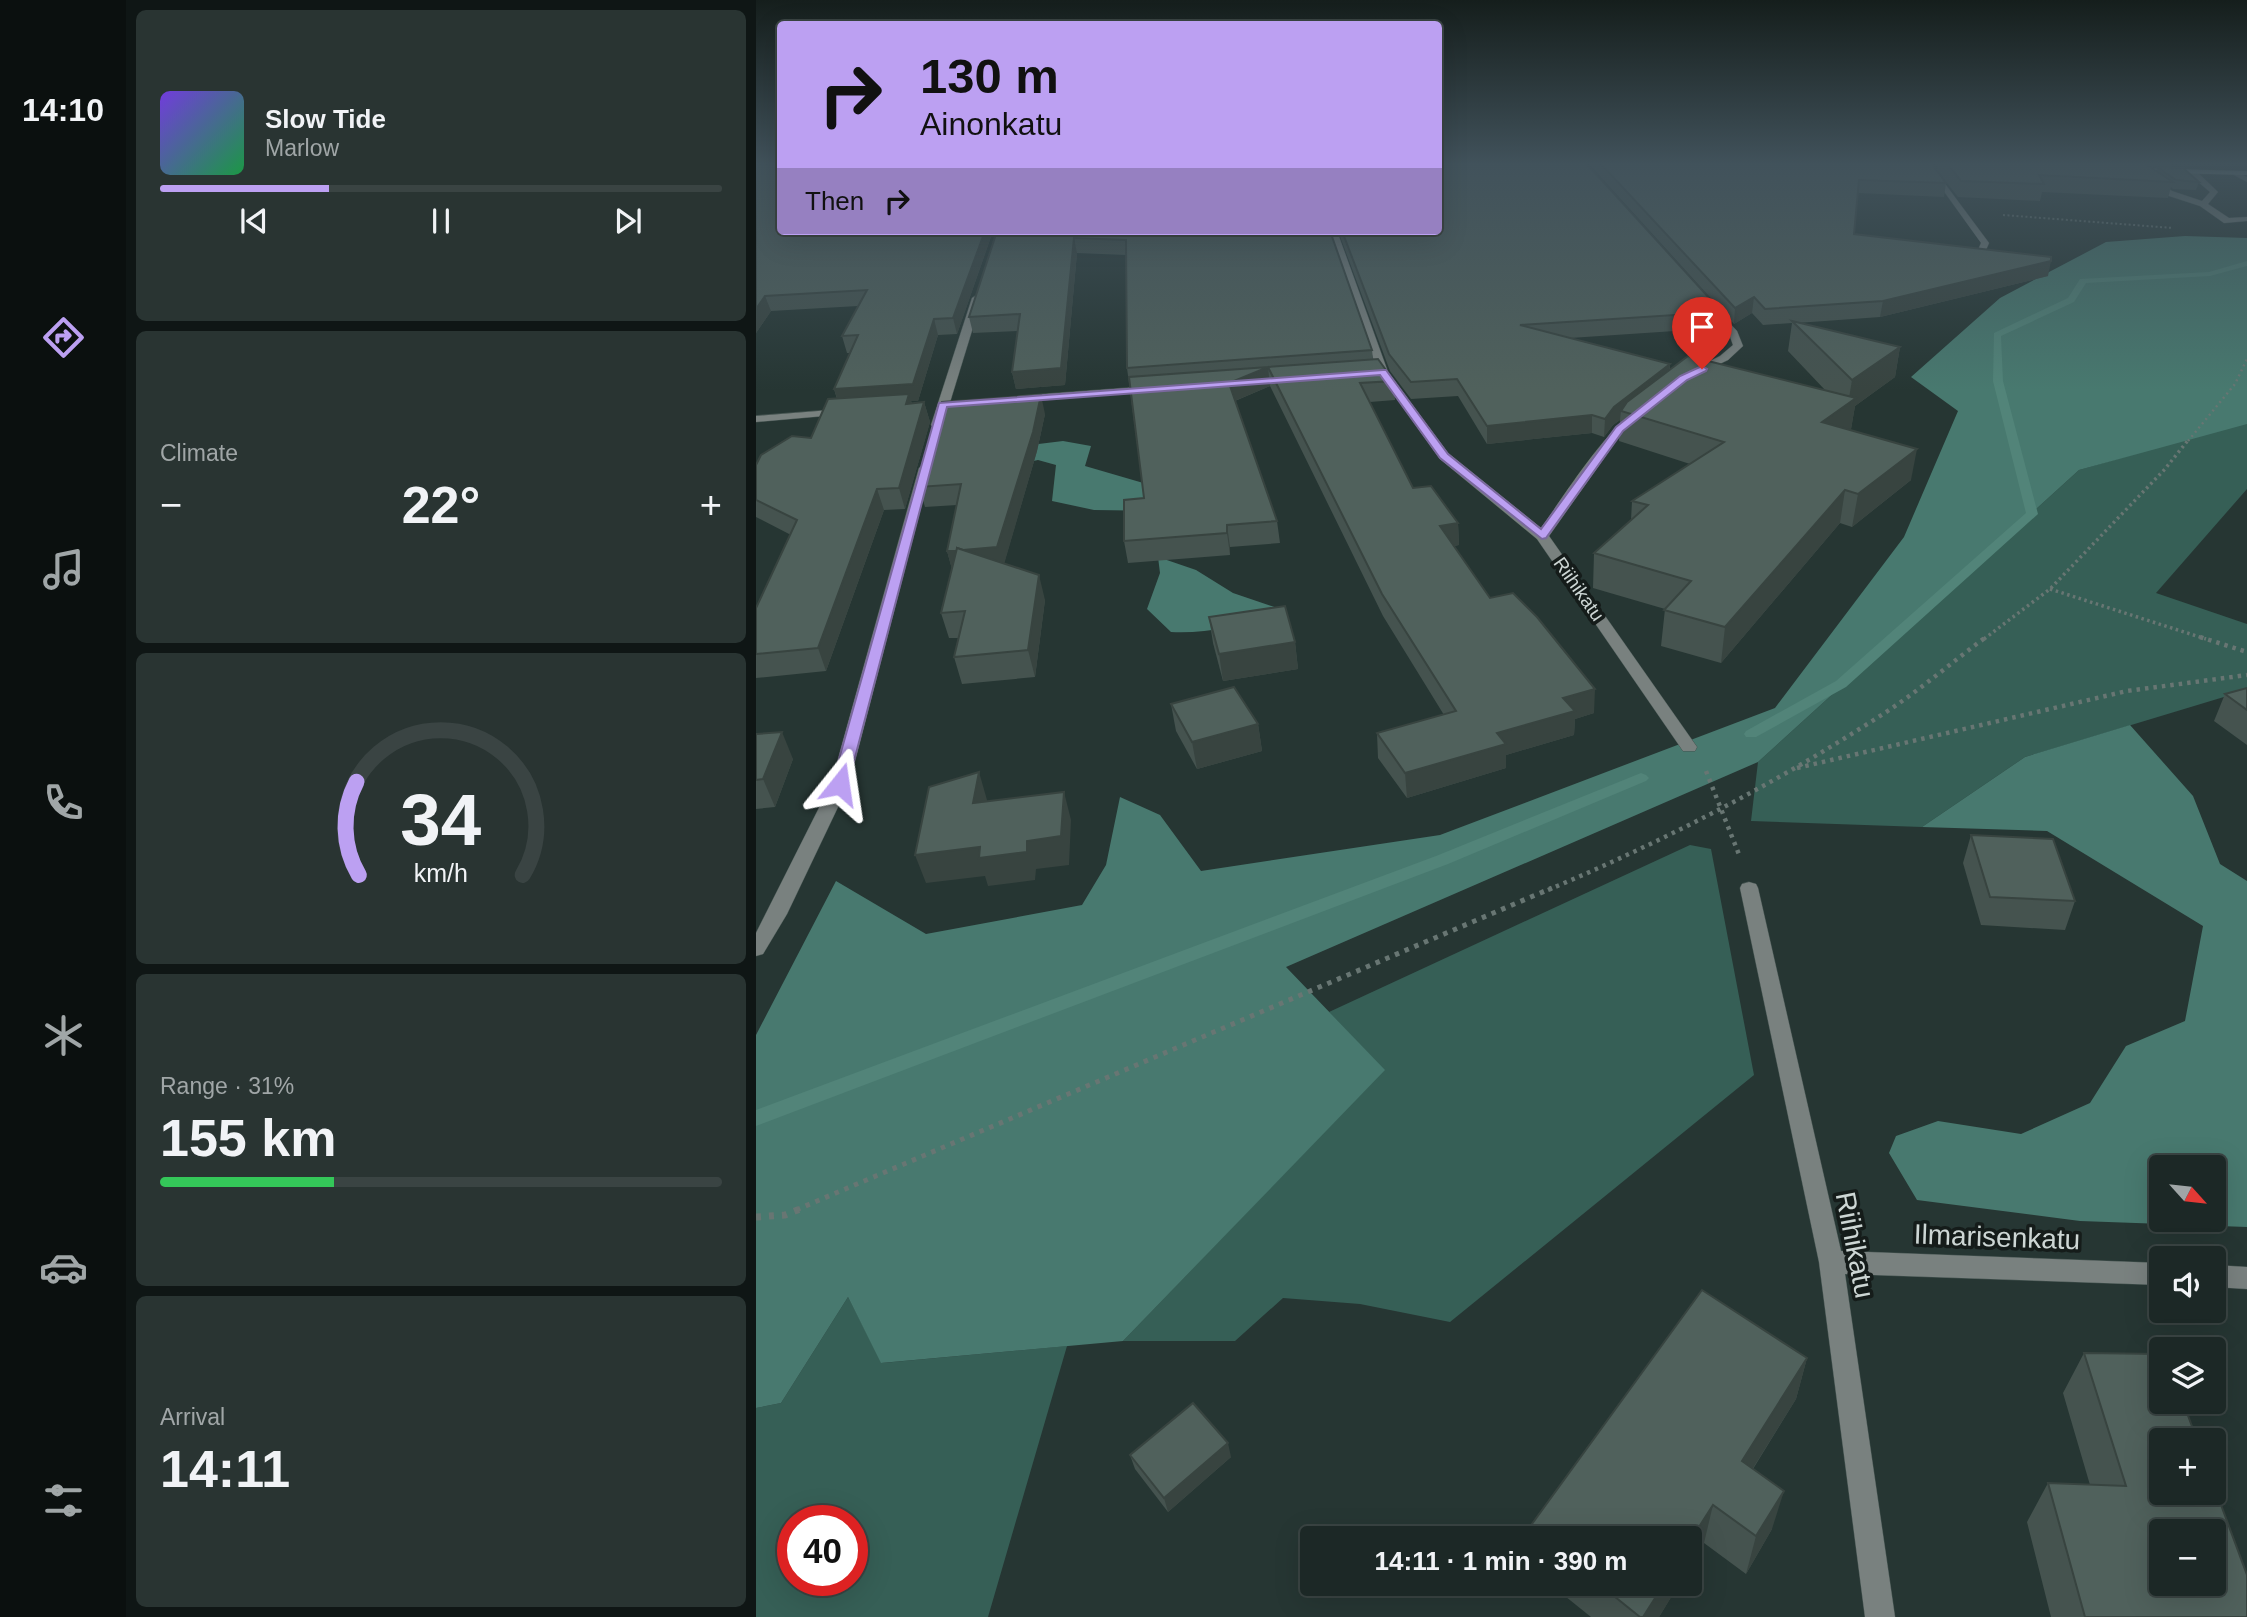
<!DOCTYPE html>
<html lang="en">
<head>
<meta charset="utf-8">
<style>
  :root { --surface:#1c2826; --page:#293432; --text:#f1f3f6; --muted:#a0a6a7; --line:#3a4443; --accent:#bca0f2 }
  body { margin:0; font-family:Helvetica,sans-serif; background:var(--page); color:var(--text); height:100vh; display:flex; flex-direction:column; font-size:26px; white-space:nowrap }
  * { box-sizing:border-box; margin:0 }
  p { font-size:23px; color:var(--muted) }
  .icon { flex:none; width:38px; height:38px; fill:none; stroke:currentColor; stroke-width:2; stroke-linecap:round; stroke-linejoin:round }
  .map { position:relative; flex:1; overflow:hidden }
  .sheet { display:flex; flex-direction:column; gap:10px; padding:10px; background:#0f1615; width:630px }
  .sheet>* { flex:none }
  .banner { position:absolute; left:21px; top:21px; width:665px; height:214px; border-radius:7px; box-shadow:0 7px 28px #0002,0 0 0 2px var(--line); background:#bca0f2; color:#111; overflow:hidden }
  .needle { width:46px; rotate:117deg }
  .buttons { position:absolute; left:1393px; top:1155px; display:grid; gap:14px }
  .buttons a { display:grid; place-items:center; width:77px; height:77px; border-radius:7px; background:var(--surface); box-shadow:0 7px 28px #0002,0 0 0 2px var(--line); font-size:35px }
  .speed { position:absolute; left:21px; top:1505px; display:flex; gap:14px; font-size:35px; font-weight:700; text-align:center }
  .speed>* { display:grid; place-content:center; width:91px; height:91px; border-radius:50%; background:var(--surface); box-shadow:0 7px 28px #0002,0 0 0 2px var(--line); line-height:1 }
  .speed .limit { border:10px solid #d22; background:#fff; color:#111 }
  .pin { position:absolute; display:grid; place-items:center; width:60px; height:60px; color:#fff; margin:-72px -30px; border-radius:50% 50% 50% 0; rotate:-45deg; box-shadow:0 0 7px #0007 }
  .pin .icon { rotate:45deg }
  .me { position:absolute; width:77px; margin:-38px; rotate:15deg; stroke-linejoin:round; filter:drop-shadow(0 0 5px #0008) }
  .turn { display:flex; align-items:center; gap:24px; height:147px; padding:0 28px; font-size:32px }
  .turn .icon { width:91px; height:91px; stroke-width:2.5 }
  .turn b { display:block; font-size:49px; line-height:60px }
  .then { display:flex; align-items:center; height:66px; padding:0 28px; background:#0003; gap:14px; font-size:26px }
  .big { font-size:52px; font-weight:700; line-height:1.1 }
  .sheet .card { flex:1; display:flex; flex-direction:column; justify-content:center; gap:10px; min-width:0; padding:0 24px; border-radius:10px; background:var(--page) }
  .sheet .dial { align-items:center; gap:0 }
  .dial svg { height:182px; overflow:visible; fill:none; stroke:var(--line); stroke-width:7; stroke-linecap:round; text-anchor:middle }
  .dial text { fill:var(--text); stroke:none }
  .song { display:flex; align-items:center; gap:21px }
  .cover { width:84px; height:84px; border-radius:10px; background:linear-gradient(135deg,hsl(260 70% 55%),hsl(140 70% 35%)) }
  .played { height:7px; border-radius:4px; background:linear-gradient(90deg,var(--accent) 30%,var(--line) 30%) }
  .keys { display:flex; justify-content:space-around; direction:ltr }
  .heat { display:flex; justify-content:space-between; align-items:center; font-size:38px; direction:ltr }
  .charge { height:10px; border-radius:5px; background:linear-gradient(90deg,#34c759 31%,var(--line) 0) }
  .trip { position:absolute; left:544px; top:1526px; width:402px; height:70px; border-radius:7px; background:var(--surface); box-shadow:0 7px 28px #0002,0 0 0 2px var(--line); font-weight:700; line-height:70px; text-align:center }
  main { display:flex; flex:1; min-height:0 }
  .tab-bar { display:flex; flex-direction:column; width:126px; justify-content:space-around; align-items:center; background:#0b100f; color:var(--muted) }
  .tab-bar .icon { width:49px; height:49px }
  .tab-bar .current { color:var(--accent) }
  .tab-bar b { font-size:32px; color:var(--text) }
  .map>svg:first-child { display:block }
</style>
</head>
<body>
<main>
<nav class="tab-bar">
<b>14:10</b>
<svg class="icon current" aria-label="directions" viewBox="0 0 24 24"><path d="M12 3l9 9-9 9-9-9zM9 14v-3h6M13 9l2 2-2 2"/></svg>
<svg class="icon" aria-label="music" viewBox="0 0 24 24"><path d="M9 18V5l10-2v13"/><circle cx="6" cy="18" r="3"/><circle cx="16" cy="16" r="3"/></svg>
<svg class="icon" aria-label="phone" viewBox="0 0 24 24"><path d="M5 4h4l2 5-3 2q2 4 5 5l2-3 5 2v4C11 20 4 13 5 4z"/></svg>
<svg class="icon" aria-label="climate" viewBox="0 0 24 24"><path d="M12 3v18M4 7l16 10M4 17L20 7"/></svg>
<svg class="icon" aria-label="car" viewBox="0 0 24 24"><path d="M5 17H2v-5l4-1 3-4h7l3 4 3 1v5h-3M9 17h6M6 11h13"/><circle cx="7" cy="17" r="2"/><circle cx="17" cy="17" r="2"/></svg>
<svg class="icon" aria-label="filters" viewBox="0 0 24 24"><path d="M4 7h16M4 17h16"/><circle cx="9" cy="7" r="2"/><circle cx="15" cy="17" r="2"/></svg>
</nav>
<section class="sheet">
<div class="card">
<div class="song"><i class="cover"></i><div><b>Slow Tide</b><p>Marlow</p></div></div>
<div class="played"></div>
<div class="keys"><svg class="icon" aria-label="previous" viewBox="0 0 24 24"><path d="M18 5L8 12l10 7zM5 5v14"/></svg><svg class="icon" aria-label="pause" viewBox="0 0 24 24"><path d="M8 5v14M16 5v14"/></svg><svg class="icon" aria-label="next" viewBox="0 0 24 24"><path d="M6 5l10 7-10 7zM19 5v14"/></svg></div>
</div>
<div class="card"><p>Climate</p>
<div class="heat"><a>−</a><b class="big">22°</b><a>+</a></div>
</div>
<div class="card dial"><svg viewBox="0 0 100 80">
<path d="M14 69A42 42 0 1 1 86 69"/>
<path d="M14 69A42 42 0 0 1 13 28" stroke="#bca0f2"/>
<text x="50" y="56" font-size="32" font-weight="700">34</text>
<text x="50" y="72" font-size="11">km/h</text>
</svg></div>
<div class="card"><p>Range · 31%</p><b class="big">155 km</b><div class="charge"></div></div>
<div class="card"><p>Arrival</p><b class="big">14:11</b></div>
</section>
<div class="map">
<svg width="1491" height="1617" viewBox="0 0 1491 1617">
  <rect width="100%" height="100%" fill="#263633"/>
  <g fill="#365f56" fill-rule="evenodd">
    <polygon points="1483,424 1491,424 1491,489 1400,593 1491,624 1491,690 1269,757 1166,827 995,821 1002,762 1323,470"/>
    <polygon points="934,845 955,849 998,1075 694,1322 604,1304 527,1298 479,1341 367,1341 628,1070 573,1012"/>
    <path d="M92 1297 126 1363 311 1346 232 1617H0V1408L25 1403ZM37 1521H96V1580H37Z"/>
  </g>
  <g fill="#48796f" fill-rule="evenodd">
    <polygon points="1429,236 1491,238 1491,424 1323,470 1002,762 530,967 629,1070 367,1341 125,1363 92,1297 25,1403 0,1408 0,1035 80,881 170,934 326,905 350,865 364,797 404,815 445,871 684,835 1019,708 1148,537 1202,411 1155,377 1244,298 1350,242"/>
    <polygon points="307,441 335,446 329,466 401,487 411,511 338,510 296,501 300,465 282,460 250,467 241,449"/>
    <path d="M402 557 440 570 477 593 530 611C492 623 456 634 415 632L391 609 404 573Z"/>
    <path d="M1374 725 1437 796 1464 864 1491 881V1227L1324 1221 1161 1200 1133 1153 1140 1136 1182 1121 1265 1134 1334 1103 1370 1046 1429 1021 1447 926 1291 831 1166 827 1269 757ZM1458 1167V1220H1405V1167Z"/>
  </g>
  <g fill="none" stroke-linecap="round" stroke-linejoin="round">
    <g fill="#528479" fill-rule="evenodd">
      <polygon points="1491,261 1491,266 1454,276 1330,283 1318,302 1245,336 1247,381 1282,514 1090,687 1000,737 990,737 988,734 990,731 1080,681 1270,513 1237,381 1238,333 1312,298 1324,279 1453,272"/>
      <polygon points="885,773 890,775 893,778 890,781 692,864 0,1126 0,1110 680,856"/>
    </g>
    <g stroke="#445350" stroke-width="1">
      <g id="minor">
        <polygon points="1172,169 1178,169 1233,243 1226,259 1219,257 1225,243"/>
        <polygon points="1433,170 1439,170 1462,192 1452,204 1473,218 1491,217 1491,221 1468,223 1444,206 1410,195 1390,180 1397,178 1416,191 1446,201 1454,192 1433,174"/>
        <polygon points="1478,171 1491,177 1491,182 1478,175"/>
        <path d="M573 231H581L632 372 692 453 785 528C801 507 861 410 885 413V417L867 431 793 536 941 747 939 751H927L781 539 684 459 622 372Z"/>
        <polygon points="221,295 226,298 187,425 177,427 175,425 216,298"/>
        <polygon points="947,301 953,301 981,331 987,346 972,360 940,375 935,372 936,370 964,356 977,345 973,334 947,305"/>
        <polygon points="398,386 403,389 402,391 262,402 257,399 262,396"/>
        <polygon points="87,409 93,412 91,414 0,422 0,416"/>
        <polygon points="169,464 175,468 93,784 31,914 7,954 0,956 0,933 75,784 163,468"/>
        <polygon points="993,882 1000,884 1002,888 1085,1251 1405,1263 1405,1285 1089,1274 1139,1617 1109,1617 1063,1262 984,888 986,884"/>
        <polygon points="1458,1265 1491,1267 1491,1289 1458,1287"/>
      </g>
    </g>
    <g stroke="#445350" stroke-width="1">
      <polygon id="major" points="1373,168 1491,171 1491,175 1376,172"/>
    </g>
    <polyline stroke="#687673" stroke-width="2" stroke-dasharray="2 2.5" stroke-linecap="butt" points="1247,215 1417,228"/>
    <polyline stroke="#687673" stroke-width="2.5" stroke-dasharray="2 3.5" stroke-linecap="butt" points="1432,441 1479,384 1491,359"/>
    <g stroke="#687673" stroke-width="3.5" stroke-dasharray="2.5 3.5" stroke-linecap="butt">
      <polyline points="1294,589 1450,639"/>
      <polyline points="1228,639 1294,589 1409,469 1433,439"/>
    </g>
    <g stroke="#687673" stroke-width="4.5" stroke-dasharray="3.5 5" stroke-linecap="butt">
      <polyline points="1444,637 1491,652"/>
      <polyline points="1041,768 1371,691 1491,675"/>
      <polyline points="950,771 984,857"/>
      <path d="M792 890C910 840 1019 784 1127 714 1163 691 1196 662 1230 637"/>
    </g>
    <polyline stroke="#687673" stroke-width="5" stroke-dasharray="4.5 6" stroke-linecap="butt" points="40,1210 796,888"/>
    <polyline stroke="#687673" stroke-width="7" stroke-dasharray="5 8" stroke-linecap="butt" points="0,1217 29,1215 44,1209"/>
    <use href="#minor" fill="#79817f" fill-rule="evenodd"/>
    <use href="#major" fill="#bfcfcb" fill-rule="evenodd"/>
  </g>
  <g fill="#45534f">
    <polygon points="0,163 237,231 201,334 182,335 162,401 155,401 156,403 168,402 174,422 149,509 128,510 70,671 0,678 0,608 35,535 0,517 0,465 55,438 81,399 78,389 94,353 91,353 86,336 102,306 15,311 0,333"/>
    <polygon points="832,163 1175,163 1190,183 1188,197 1102,193 1098,234 1292,276 1124,317 1041,323 1144,347 1139,377 1099,406 1095,429 1093,430 1155,480 1096,527 1084,523 965,663 905,646 909,609 837,588 838,553 875,520 876,501 934,464 863,441 864,420 857,425 848,437 836,433 731,444 702,396 655,399 634,371 582,231 682,231 966,312 964,328 814,338 914,364 914,369 1070,391 1032,351 1036,323 1007,325 996,313 978,324"/>
    <polygon points="1182,163 1416,163 1415,167 1393,167 1400,171 1401,167 1443,182 1440,190 1417,189 1415,187 1412,198 1286,192 1284,201 1202,197 1181,170"/>
    <polygon points="241,231 574,231 616,350 617,359 638,381 639,400 614,402 657,488 702,523 703,545 698,546 734,598 838,713 819,719 818,735 750,755 750,768 651,798 622,758 621,733 688,715 627,616 514,386 479,401 521,521 524,543 474,547 474,555 372,563 368,541 388,498 371,368 370,255 321,253 309,385 260,389 256,372 262,331 217,333 213,317"/>
    <polygon points="289,414 281,451 248,563 289,600 279,677 206,684 198,657 202,638 193,638 185,613 196,569 191,551 201,505 169,507 163,487"/>
    <polygon points="453,617 539,642 542,669 467,681 457,643"/>
    <polygon points="1491,688 1491,745 1458,721 1469,694"/>
    <polygon points="415,704 502,724 506,751 441,769 420,731"/>
    <polygon points="0,734 37,759 19,807 0,809"/>
    <polygon points="1215,835 1319,901 1309,930 1225,925 1207,863"/>
    <polygon points="1328,1353 1491,1617 1295,1617 1271,1522 1292,1483 1334,1485 1307,1393"/>
    <polygon points="1051,1358 1040,1399 997,1469 1016,1529 990,1574 948,1543 934,1566 934,1538 773,1538 773,1528"/>
    <polygon points="374,1455 475,1457 412,1512 379,1469"/>
    <polygon points="794,1584 923,1584 903,1617 835,1617"/>
  </g>
  <g fill="#384440">
    <polygon points="229,231 237,231 201,334 197,318"/>
    <polygon points="318,238 321,253 309,385 260,389 256,372"/>
    <polygon points="1295,261 1292,276 1124,317 1127,301"/>
    <polygon points="9,296 15,311 0,333 0,309"/>
    <polygon points="998,297 996,313 978,324 979,308"/>
    <polygon points="178,319 182,335 162,401 155,401 158,413 84,407 78,389"/>
    <polygon points="1144,347 1139,377 1099,406 1095,429 1061,453 1066,422 1092,404 1096,380"/>
    <polygon points="914,364 913,381 865,411 864,420 857,425 848,437 849,419 858,407"/>
    <polygon points="512,367 514,386 476,402 473,383"/>
    <polygon points="285,395 289,414 281,451 247,568 197,573 191,551"/>
    <polygon points="168,402 174,422 149,509 143,488"/>
    <polygon points="836,415 836,433 731,444 731,426"/>
    <polygon points="1161,449 1155,480 1096,527 1102,494"/>
    <polygon points="121,489 128,510 70,671 62,648"/>
    <polygon points="1089,490 1084,523 965,663 969,627"/>
    <polygon points="702,523 703,545 685,548 684,526"/>
    <polygon points="471,525 474,547 474,555 471,533"/>
    <polygon points="283,575 289,600 279,677 272,650"/>
    <polygon points="539,642 542,669 467,681 463,654"/>
    <polygon points="839,689 838,713 819,719 818,735 750,755 750,768 651,798 649,773 741,733 807,698"/>
    <polygon points="502,724 506,751 441,769 436,742"/>
    <polygon points="26,732 37,759 19,807 7,779"/>
    <polygon points="223,772 231,800 226,831 217,803"/>
    <polygon points="308,792 315,820 313,865 280,869 279,880 232,886 229,876 170,883 159,855 271,841"/>
    <polygon points="1051,1358 1040,1399 977,1500 986,1461"/>
    <polygon points="472,1443 475,1457 412,1512 408,1498"/>
    <polygon points="1028,1491 1016,1529 990,1574 1000,1536"/>
    <polygon points="957,1505 948,1543 934,1566 934,1541"/>
    <polygon points="908,1584 923,1584 903,1617 887,1617"/>
  </g>
  <g fill="#50615c" stroke="#384440" stroke-width="2" fill-rule="evenodd">
    <polygon points="24,163 24,231 229,231 197,318 178,319 157,384 78,389 102,335 86,336 111,290 9,296 0,309 0,165"/>
    <polygon points="682,163 830,163 966,312 764,325 914,364 858,407 849,419 836,415 731,426 701,379 655,382 633,354 586,231 682,231"/>
    <polygon points="844,163 1175,163 1190,183 1103,180 1098,234 1295,257 1295,261 1127,301 1009,309 998,297 979,308"/>
    <polygon points="1191,163 1388,163 1417,182 1283,175 1288,184 1205,181"/>
    <polygon points="1401,167 1427,168 1443,182 1420,180"/>
    <polygon points="241,231 574,231 616,350 371,368 370,240 318,238 305,368 256,372 264,314 213,317"/>
    <polygon points="1036,321 1144,347 1096,380"/>
    <polygon points="932,356 1100,398 1066,422 1161,449 1102,494 1089,490 969,627 908,610 935,581 838,553 892,505 876,501 968,442 865,411 871,402"/>
    <polygon points="622,359 638,381 604,383 657,488 675,486 702,523 684,526 734,598 757,593 781,617 839,689 807,698 819,711 741,733 750,744 649,773 621,733 700,711 626,594 512,367 473,383 521,521 471,525 471,533 368,541 368,500 388,498 373,377"/>
    <polygon points="153,394 150,404 168,402 143,488 121,489 62,648 0,654 0,608 41,520 0,500 0,465 5,455 36,436 55,438 72,399"/>
    <polygon points="285,395 277,432 241,547 207,550 201,548 201,551 191,551 205,484 163,487 186,402"/>
    <polygon points="201,548 283,575 272,650 198,657 209,611 185,613"/>
    <polygon points="529,606 539,642 463,654 453,617"/>
    <polygon points="478,687 502,724 436,742 415,704"/>
    <polygon points="1491,688 1491,710 1469,694"/>
    <polygon points="26,732 7,779 0,780 0,734"/>
    <polygon points="223,772 217,803 308,792 305,836 271,841 271,852 223,858 224,847 159,855 173,787"/>
    <polygon points="1215,835 1297,839 1319,901 1234,897"/>
    <polygon points="946,1290 1051,1358 986,1461 1028,1491 1000,1536 957,1505 934,1541 934,1538 786,1538 773,1528"/>
    <path d="M1328 1353 1405 1354V1402H1427L1441 1440H1405V1493H1458V1486L1491 1575V1617H1329L1292 1483 1370 1486ZM1405 1531H1458V1584H1405Z"/>
    <polygon points="437,1403 472,1443 408,1498 374,1455"/>
    <polygon points="843,1584 908,1584 887,1617 884,1617"/>
  </g>
  <linearGradient id="sky" x2="0" y2="1"><stop stop-color="#151e1c"/><stop offset="0.42" stop-color="#41525b"/><stop offset="1" stop-color="#41525b" stop-opacity="0"/></linearGradient>
  <rect width="1491" height="390" fill="url(#sky)"/>
  <polygon fill="#bca0f2" stroke="#7a689d" stroke-width="2" points="946,366 951,369 950,371 931,380 867,431 790,538 786,539 684,458 624,375 191,407 92,784 84,788 76,784 183,403 627,370 630,370 692,454 785,529 860,427 924,376"/>
  <g text-anchor="middle" dominant-baseline="central" stroke-width="7" stroke-linejoin="round" paint-order="stroke">
    <g font-size="19" fill="#cdd6d4" stroke="#151c1a">
      <text transform="translate(823 589) rotate(55)">Riihikatu</text>
    </g>
    <g font-size="28" fill="#cdd6d4" stroke="#151c1a">
      <text transform="translate(1241 1237) rotate(2)">Ilmarisenkatu</text>
      <text transform="translate(1099 1245) rotate(79)">Riihikatu</text>
    </g>
  </g>
</svg>
<div class="buttons">
<a><svg class="needle" viewBox="-14 -14 28 28"><path d="M0-13l5 13h-10z" fill="#e53935"/><path d="M0 13l5-13h-10z" fill="#a0a6a7"/></svg></a>
<a><svg class="icon" aria-label="sound" viewBox="0 0 24 24"><path d="M4 9h4l5-4v14l-5-4H4zM17 9q2 3 0 6"/></svg></a>
<a><svg class="icon" aria-label="layers" viewBox="0 0 24 24"><path d="M12 4l9 5-9 5-9-5zM3 14l9 5 9-5"/></svg></a>
<a>+</a>
<a>−</a>
</div>
<div class="speed"><div class="limit">40</div></div>
<div class="pin" style="left:946px;top:369px;background:#d93025"><svg class="icon" aria-label="arrive" viewBox="0 0 24 24"><path d="M6 21V4h12l-3 4 3 4H6"/></svg></div>
<svg class="me" style="left:84px;top:784px" viewBox="-20 -20 40 40"><path d="M0-17L14 15 0 8-14 15z" fill="#bca0f2" stroke="#fff" stroke-width="4"/></svg>
<div class="trip">14:11 · 1 min · 390 m</div>
<div class="banner">
<div class="turn"><svg class="icon" aria-label="right" viewBox="0 0 24 24"><path d="M7 20v-9h11M14 6l5 5-5 5"/></svg><div><b>130 m</b>Ainonkatu</div></div>
<div class="then">Then<svg class="icon" aria-label="right" viewBox="0 0 24 24"><path d="M7 20v-9h11M14 6l5 5-5 5"/></svg></div>
</div>
</div>
</main>
</body>
</html>
